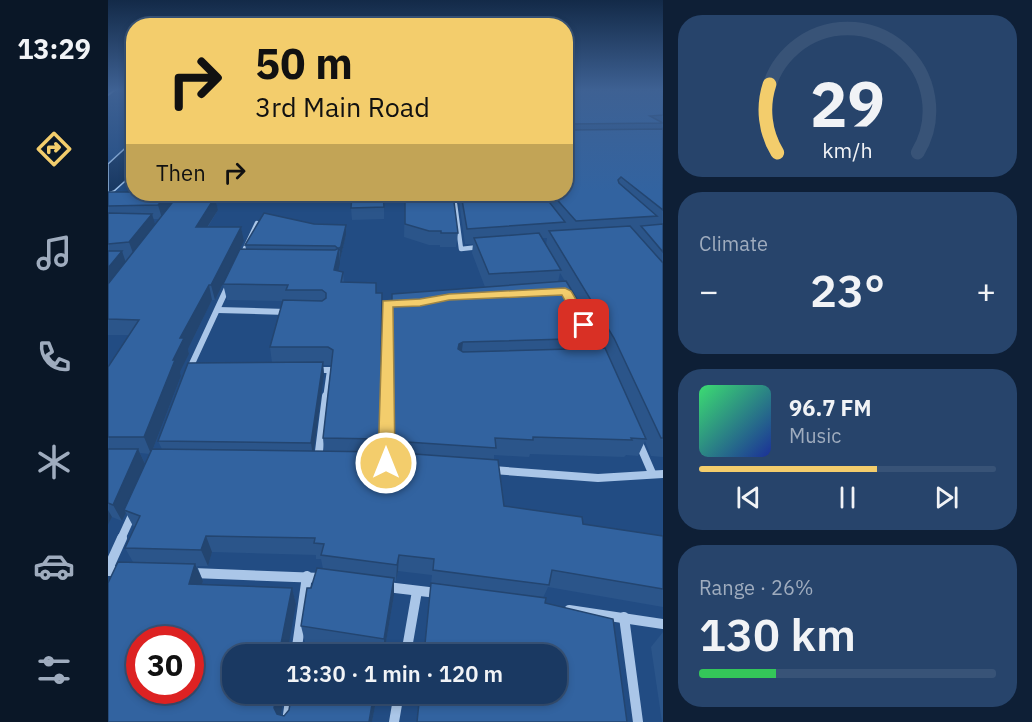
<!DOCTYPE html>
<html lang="en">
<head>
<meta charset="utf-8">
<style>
  :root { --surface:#1a3962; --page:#27446b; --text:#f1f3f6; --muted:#9facbe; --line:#385377; --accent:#f3cd6c }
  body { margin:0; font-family:"IBM Plex Sans",sans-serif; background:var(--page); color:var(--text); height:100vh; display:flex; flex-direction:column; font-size:22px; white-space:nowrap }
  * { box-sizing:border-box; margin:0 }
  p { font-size:20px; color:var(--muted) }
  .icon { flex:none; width:33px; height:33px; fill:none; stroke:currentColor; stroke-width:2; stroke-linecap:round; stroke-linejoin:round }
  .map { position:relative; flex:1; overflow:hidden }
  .panel { display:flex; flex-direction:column; gap:15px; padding:15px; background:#0e1f36; width:369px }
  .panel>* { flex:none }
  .hud { position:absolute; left:18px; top:18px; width:447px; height:183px; border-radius:24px; box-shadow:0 3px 9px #0003,0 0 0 2px var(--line); background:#f3cd6c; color:#111; overflow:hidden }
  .speed { position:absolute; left:18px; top:626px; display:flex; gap:12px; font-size:30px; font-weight:700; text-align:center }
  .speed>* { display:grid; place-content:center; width:78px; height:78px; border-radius:50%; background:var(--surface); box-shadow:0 3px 9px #0003,0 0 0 2px var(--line); line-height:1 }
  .speed .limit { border:9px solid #d22; background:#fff; color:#111 }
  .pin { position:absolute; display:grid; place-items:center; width:51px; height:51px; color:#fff; margin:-26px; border-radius:12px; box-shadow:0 3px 9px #0006 }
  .me { position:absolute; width:66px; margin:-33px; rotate:0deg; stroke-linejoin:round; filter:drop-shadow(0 0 4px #0008) }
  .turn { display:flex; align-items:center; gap:21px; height:126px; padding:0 30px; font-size:27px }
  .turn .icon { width:78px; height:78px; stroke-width:2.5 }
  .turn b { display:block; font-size:42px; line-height:51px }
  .then { display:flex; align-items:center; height:57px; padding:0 30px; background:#0003; gap:12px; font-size:22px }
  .big { font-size:45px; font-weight:600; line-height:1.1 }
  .panel .card { flex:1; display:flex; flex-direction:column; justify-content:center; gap:9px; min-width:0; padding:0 21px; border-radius:24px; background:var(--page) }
  .panel .dial { align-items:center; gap:0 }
  .dial svg { height:156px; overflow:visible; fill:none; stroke:var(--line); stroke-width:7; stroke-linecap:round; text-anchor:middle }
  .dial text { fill:var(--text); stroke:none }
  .song { display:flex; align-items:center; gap:18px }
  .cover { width:72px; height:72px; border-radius:9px; background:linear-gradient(135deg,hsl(140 70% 55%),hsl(230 70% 35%)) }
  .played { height:6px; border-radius:3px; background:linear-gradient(90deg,var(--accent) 60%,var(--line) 60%) }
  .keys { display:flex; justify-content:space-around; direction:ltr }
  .heat { display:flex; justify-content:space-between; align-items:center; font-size:33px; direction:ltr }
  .charge { height:9px; border-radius:4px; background:linear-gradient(90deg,#34c759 26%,var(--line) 0) }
  .trip { position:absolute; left:114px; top:644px; width:345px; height:60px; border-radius:24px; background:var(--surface); box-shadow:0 3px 9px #0003,0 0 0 2px var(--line); font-weight:600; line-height:60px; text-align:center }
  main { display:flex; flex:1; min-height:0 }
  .tabs { display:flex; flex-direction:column; width:108px; justify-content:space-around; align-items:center; background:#0a1727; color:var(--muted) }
  .tabs .icon { width:42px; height:42px }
  .tabs .selected { color:var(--accent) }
  .tabs b { font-size:27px; color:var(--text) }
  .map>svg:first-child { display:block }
</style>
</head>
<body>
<main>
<nav class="tabs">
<b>13:29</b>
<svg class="icon selected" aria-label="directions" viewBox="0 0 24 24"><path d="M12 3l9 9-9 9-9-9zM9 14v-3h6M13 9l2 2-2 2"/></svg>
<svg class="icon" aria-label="music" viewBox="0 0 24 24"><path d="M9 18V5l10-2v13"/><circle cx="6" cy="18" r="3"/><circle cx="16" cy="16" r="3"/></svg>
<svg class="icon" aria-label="phone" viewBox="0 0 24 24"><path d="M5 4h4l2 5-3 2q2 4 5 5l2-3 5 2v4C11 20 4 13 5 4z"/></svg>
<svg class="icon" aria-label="climate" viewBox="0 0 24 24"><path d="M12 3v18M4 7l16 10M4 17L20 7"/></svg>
<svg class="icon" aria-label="car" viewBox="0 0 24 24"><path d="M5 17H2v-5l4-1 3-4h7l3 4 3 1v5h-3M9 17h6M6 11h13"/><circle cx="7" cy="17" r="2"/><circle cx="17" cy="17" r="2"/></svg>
<svg class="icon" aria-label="filters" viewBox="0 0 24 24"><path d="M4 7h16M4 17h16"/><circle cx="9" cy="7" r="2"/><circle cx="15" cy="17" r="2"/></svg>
</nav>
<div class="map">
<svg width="555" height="722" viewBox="0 0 555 722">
  <rect width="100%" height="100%" fill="#224c83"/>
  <polygon fill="#183862" stroke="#9ec1e9" stroke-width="1.5" points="25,141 25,174 6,191 0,193 0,164"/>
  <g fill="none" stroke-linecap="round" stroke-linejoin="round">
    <polyline stroke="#aac6e8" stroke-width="2" points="0,95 7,90"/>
    <polyline stroke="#aac6e8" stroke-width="4" points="347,202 347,205"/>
    <g stroke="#aac6e8" stroke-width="4.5">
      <polyline points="347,204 353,249 371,247"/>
      <polyline points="133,257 149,223"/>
    </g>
    <g stroke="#aac6e8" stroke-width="6">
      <polyline points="110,310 178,312"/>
      <polyline points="82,368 119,288"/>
      <polyline points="208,370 222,370 218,398"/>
      <polyline points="278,398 279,304 291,304"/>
    </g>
    <g stroke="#aac6e8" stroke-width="8">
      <polyline points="531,443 544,473"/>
      <polyline points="210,459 218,396"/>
      <polyline points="278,459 278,396"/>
      <polyline points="385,470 490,478 555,474"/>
      <polyline points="13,539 24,515"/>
    </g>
    <g stroke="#aac6e8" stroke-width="10">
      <polyline points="0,569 14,538"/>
      <polyline points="0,571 12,571"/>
      <polyline points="85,573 213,578"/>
      <polyline points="279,587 329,593"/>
      <polyline points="461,610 555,624"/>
      <polyline points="516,617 530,722"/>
      <polyline points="188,654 199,576"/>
      <polyline points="298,654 309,591"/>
      <polyline points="179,722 183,693"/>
      <polyline points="286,722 291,693"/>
    </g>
  </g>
  <g fill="#2b558a" fill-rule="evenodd">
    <path d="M458 90H555V127H554L553 129H555V457L543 456 537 441 530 456 518 455 516 457 422 454 421 457 386 455V460L396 506 475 524 555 536V607L440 587 435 598 316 654 324 575 290 571 288 581H286V595L276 654H272L197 642 193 626 203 588 215 569 213 559H208V555L104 552 100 566H89L95 581 94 585 184 588 188 604 124 654 173 715 176 716 267 706 264 722H0L25 562 17 548 27 527 25 526 18 513 14 521 4 517 0 525V367L21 335H0V192L61 194 63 203 107 197 110 210 100 227H133L136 241 132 249H138L137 245 206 224 238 225V235L232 260H231L230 271 235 272 236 282 268 283V293H274L272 452 284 453V294L377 287 364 253 365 244H357L351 201 348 194H458ZM45 219H51L47 224ZM434 238H439L438 245ZM452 273 457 281 450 282ZM115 284 119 300 175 301 162 347 164 363 50 441 54 449H45L73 376 72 372 81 354 80 349 104 300H107ZM491 341 495 348H488ZM215 365H223L215 438 216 451H205L216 375ZM32 453 42 454 37 463Z"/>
    <polygon points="297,194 350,233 348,247 332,247 332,245 321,245 296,237"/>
    <polygon points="276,207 276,219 244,220 243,208"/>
    <polygon points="555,632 555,722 554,722 543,647"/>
  </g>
  <g fill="#234570">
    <polygon points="60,194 61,194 64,205 54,218 50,205"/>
    <polygon points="107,197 110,210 91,240 88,227"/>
    <polygon points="44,214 48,227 26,256 21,242"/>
    <polygon points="238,225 238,235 232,260 232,250"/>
    <polygon points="133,227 136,241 107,300 103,285"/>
    <polygon points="231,248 232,263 227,286 226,270"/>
    <polygon points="14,251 19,266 0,290 0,268"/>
    <polygon points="101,285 104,300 80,349 81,354 72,372 73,376 43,454 36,437 72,338"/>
    <polygon points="355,342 353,358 349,360 351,344"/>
    <polygon points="215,362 216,375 205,456 203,443"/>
    <polygon points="30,449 38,466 16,510 18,513 14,521 5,505"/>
    <polygon points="0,510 4,517 0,525"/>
    <polygon points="98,536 104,552 100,566 93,550"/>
    <polygon points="291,555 290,571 288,581 289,565"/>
    <polygon points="87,564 95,581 89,601 81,584"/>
    <polygon points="286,578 286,595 276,654 276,639"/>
    <polygon points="184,588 188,604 179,654 171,654"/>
    <polygon points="169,693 176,693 172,721 166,708"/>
    <polygon points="266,693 267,706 264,722 261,722"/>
  </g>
  <g fill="#3263a0" stroke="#234570" stroke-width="1.5" fill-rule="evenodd">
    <polygon points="458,90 555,90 555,115 542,116 555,123 460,124 458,126"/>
    <polygon points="458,126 461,130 555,129 555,210 513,177 510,180 511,183 549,216 468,221 444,194 458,194"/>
    <polygon points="0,192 26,192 26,194 60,194 50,205 0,206"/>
    <polygon points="71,194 107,197 88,227 133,227 103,285 101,285 72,338 76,338 65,360 67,360 36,437 0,437 0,367 31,320 0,319 0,284"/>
    <polygon points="244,194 275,194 276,207 243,208"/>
    <polygon points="297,194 345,194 350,233 333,233 333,231 321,231 297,224"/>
    <polygon points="353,194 435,194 457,222 359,229"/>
    <polygon points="0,213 44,214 21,242 0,244"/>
    <polygon points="156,213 206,224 238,225 232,250 227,246 137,245"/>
    <polygon points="555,224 555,252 533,226"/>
    <polygon points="522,226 555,263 555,438 553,438 506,338 441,231"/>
    <polygon points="431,233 453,270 381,274 366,238"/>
    <polygon points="231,248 226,270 235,272 233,282 268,283 268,293 274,293 272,439 215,438 225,350 220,347 162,347 175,300 214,301 218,298 218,293 214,290 178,290 180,285 115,284 132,249 227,250"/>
    <polygon points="0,251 14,251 0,268"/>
    <polygon points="458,281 492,338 355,342 351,344 350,349 355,352 497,348 538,439 523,438 524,440 425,437 425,440 387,438 388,448 284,441 284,294"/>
    <polygon points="215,362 203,443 50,441 80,363"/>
    <polygon points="0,449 30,449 5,505 0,503"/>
    <polygon points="44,449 278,452 390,460 396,506 474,517 475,524 555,536 555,589 444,570 441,585 325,570 326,559 291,555 289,565 213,555 216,544 206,543 207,538 98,536 93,550 17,548 32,516 16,510"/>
    <path d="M10 562 87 564 81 584 184 588 171 654H124V693H169L166 708 169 714 176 716 181 710 184 693H266L261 722H0V583ZM32 639H82V690H32Z"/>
    <polygon points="209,568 286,578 276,639 193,626 199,588 203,588"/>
    <polygon points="323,583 438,598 437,603 505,619 519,722 309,722 312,693 448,693 448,654 316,654"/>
  </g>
  <linearGradient id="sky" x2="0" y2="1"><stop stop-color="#132a48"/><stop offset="0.47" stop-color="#3e6193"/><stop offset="1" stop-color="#3e6193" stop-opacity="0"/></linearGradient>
  <rect width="555" height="191" fill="url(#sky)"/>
  <polygon fill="#f3cd6c" stroke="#9e8546" stroke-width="1.5" points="457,288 463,291 483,325 481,328 472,328 454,295 341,300 312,306 285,307 287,463 284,467 278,469 272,467 270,463 275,301 312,299 341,294"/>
</svg>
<div class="speed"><div class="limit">30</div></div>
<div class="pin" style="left:476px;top:325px;background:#d93025"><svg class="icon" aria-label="arrive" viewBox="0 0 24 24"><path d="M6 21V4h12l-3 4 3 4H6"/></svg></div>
<svg class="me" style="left:278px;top:463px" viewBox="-20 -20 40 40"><circle r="17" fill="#f3cd6c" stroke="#fff" stroke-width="3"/><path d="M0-11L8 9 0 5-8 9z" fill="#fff"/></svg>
<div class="trip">13:30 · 1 min · 120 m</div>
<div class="hud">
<div class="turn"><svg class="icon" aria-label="right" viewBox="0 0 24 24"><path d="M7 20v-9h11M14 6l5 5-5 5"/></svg><div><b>50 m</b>3rd Main Road</div></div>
<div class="then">Then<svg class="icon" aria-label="right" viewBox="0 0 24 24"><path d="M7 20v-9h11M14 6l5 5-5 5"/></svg></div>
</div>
</div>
<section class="panel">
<div class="card dial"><svg viewBox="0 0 100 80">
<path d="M14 69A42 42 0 1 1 86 69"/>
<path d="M14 69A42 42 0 0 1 10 34" stroke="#f3cd6c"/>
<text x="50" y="56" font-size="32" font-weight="700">29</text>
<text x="50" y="72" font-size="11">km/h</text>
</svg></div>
<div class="card"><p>Climate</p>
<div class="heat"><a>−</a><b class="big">23°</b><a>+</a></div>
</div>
<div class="card">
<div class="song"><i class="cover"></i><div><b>96.7 FM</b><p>Music</p></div></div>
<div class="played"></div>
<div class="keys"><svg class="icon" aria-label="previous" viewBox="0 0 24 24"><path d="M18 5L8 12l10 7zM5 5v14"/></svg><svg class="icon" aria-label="pause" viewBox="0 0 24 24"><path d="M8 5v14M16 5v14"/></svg><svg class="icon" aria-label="next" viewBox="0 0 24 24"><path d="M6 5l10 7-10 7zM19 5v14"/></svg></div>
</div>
<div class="card"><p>Range · 26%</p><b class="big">130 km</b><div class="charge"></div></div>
</section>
</main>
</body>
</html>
